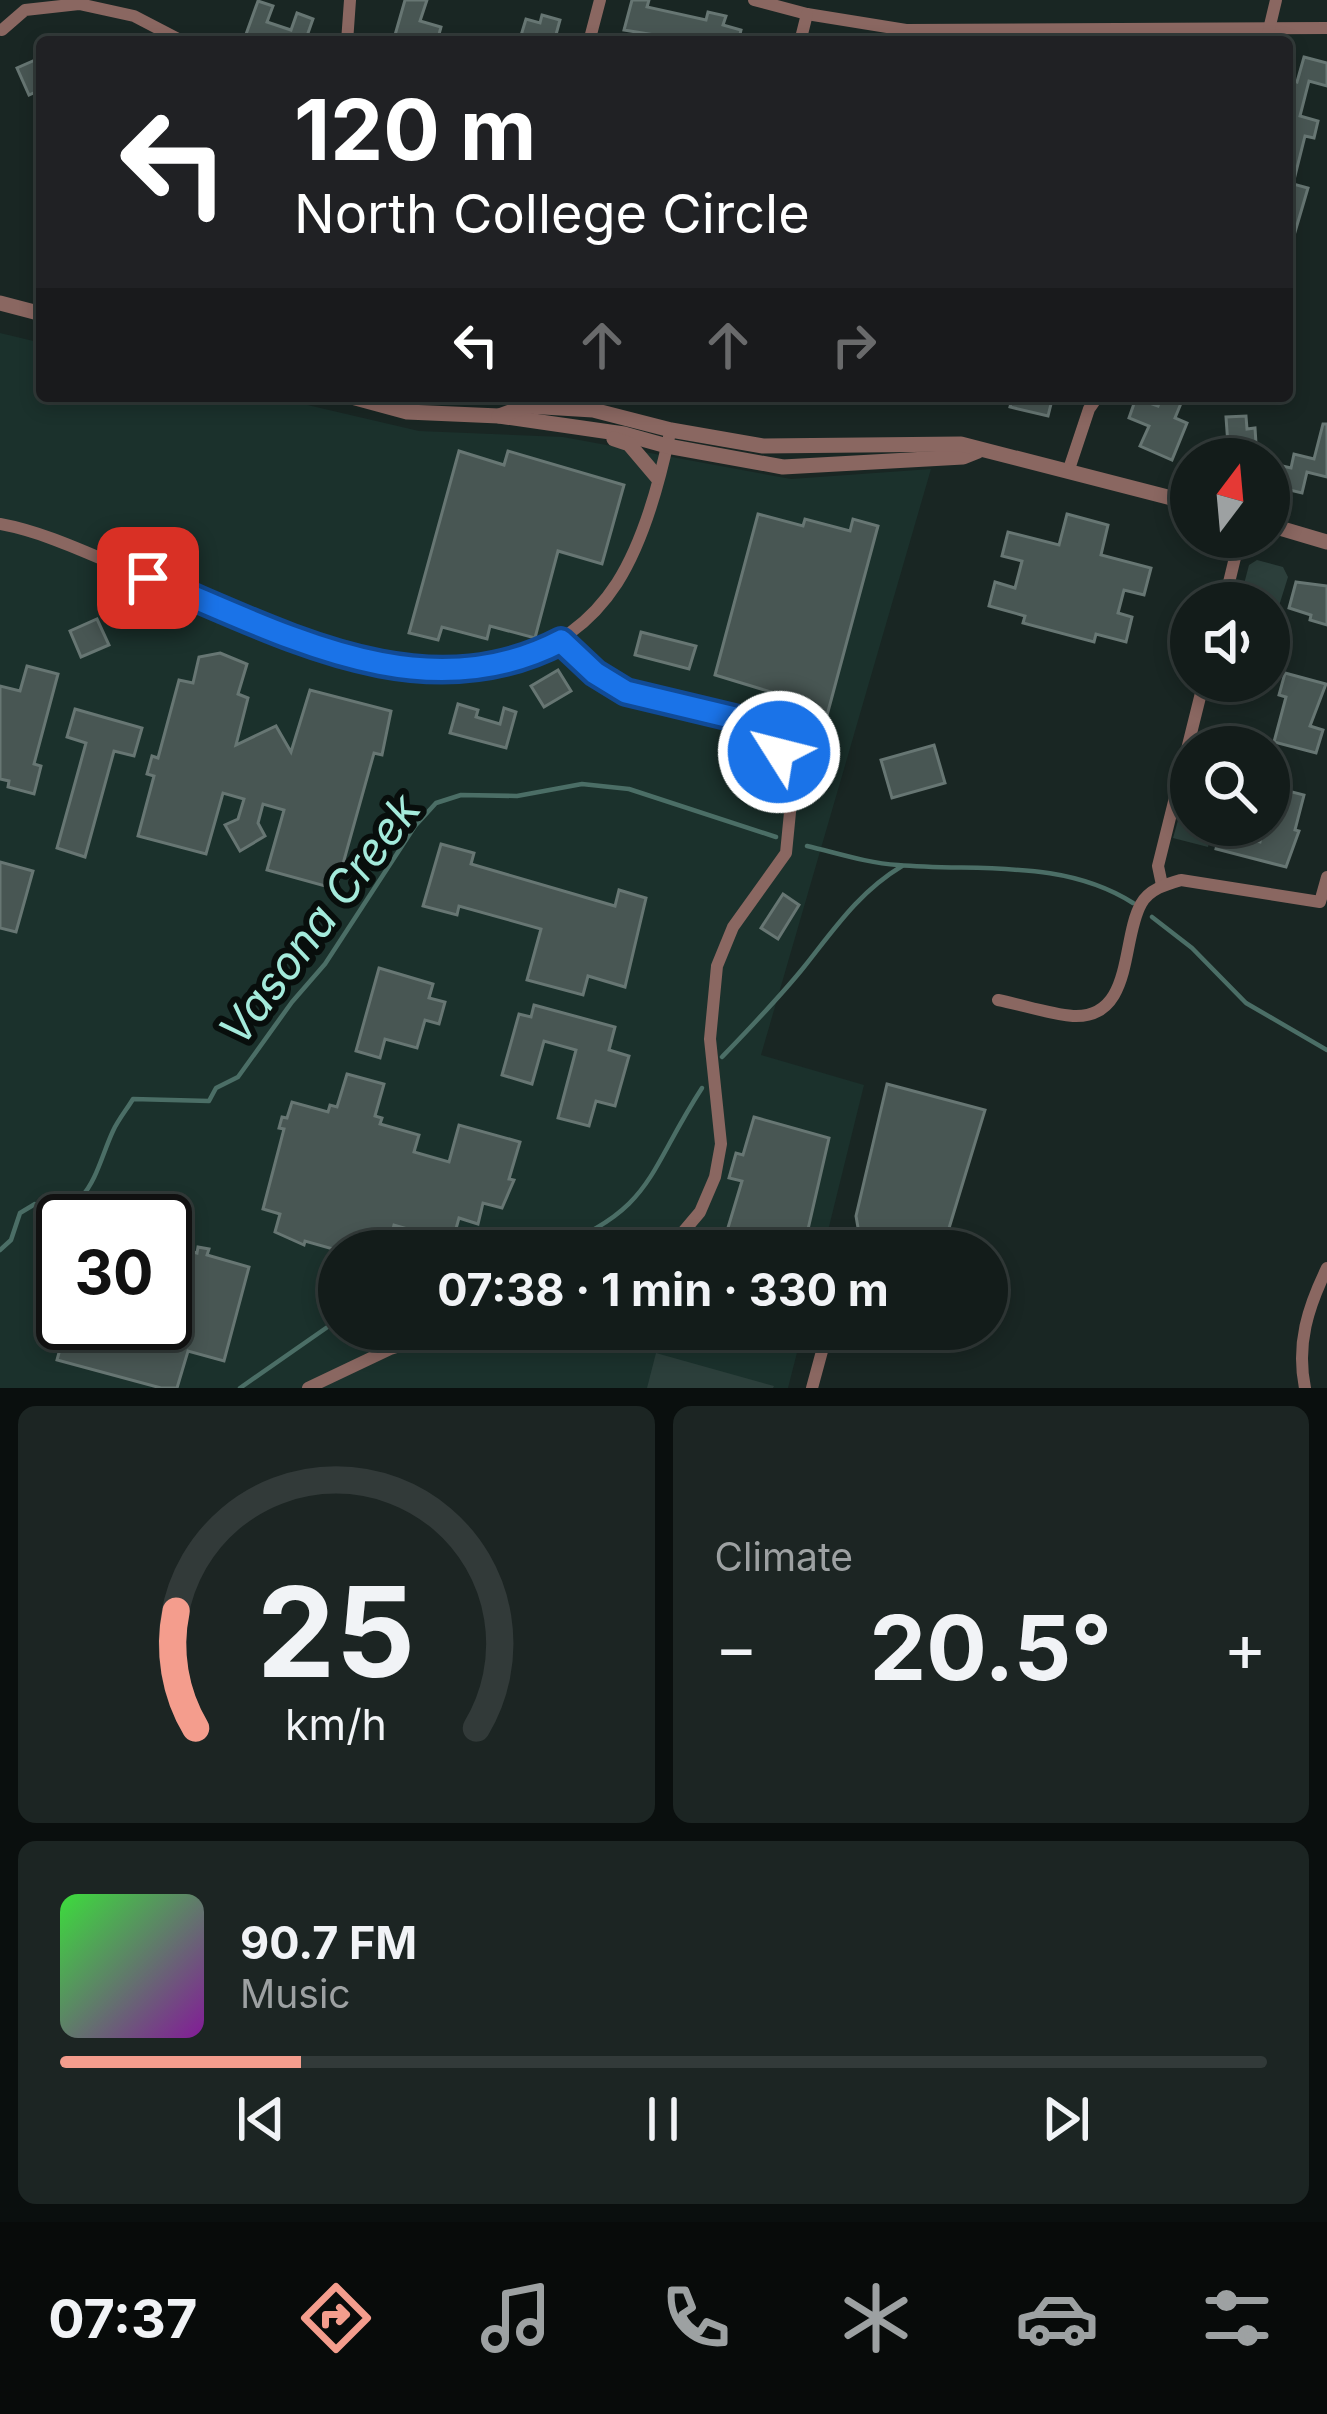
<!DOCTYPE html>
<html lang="en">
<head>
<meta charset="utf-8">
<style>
  :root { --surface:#131c1a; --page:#1c2523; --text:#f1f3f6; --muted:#9da1a2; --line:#323a39; --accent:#f49d8d }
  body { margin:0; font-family:Inter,sans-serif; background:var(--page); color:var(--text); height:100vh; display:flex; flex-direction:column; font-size:45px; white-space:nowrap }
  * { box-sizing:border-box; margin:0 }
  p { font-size:39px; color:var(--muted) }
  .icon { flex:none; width:66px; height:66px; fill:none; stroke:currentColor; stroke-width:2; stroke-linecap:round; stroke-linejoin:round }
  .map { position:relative; height:1388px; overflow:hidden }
  .details { display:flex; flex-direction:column; gap:18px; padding:18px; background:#0a0f0e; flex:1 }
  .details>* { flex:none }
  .banner { position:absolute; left:36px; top:36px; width:1257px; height:366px; border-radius:12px; box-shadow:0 6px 18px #0003,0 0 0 3px var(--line); background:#202124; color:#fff; overflow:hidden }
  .needle { width:78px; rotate:16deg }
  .tools { position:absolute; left:1170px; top:438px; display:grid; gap:24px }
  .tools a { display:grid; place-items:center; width:120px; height:120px; border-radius:50%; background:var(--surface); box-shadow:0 6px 18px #0003,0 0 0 3px var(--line); font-size:60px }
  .speed { position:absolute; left:36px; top:1194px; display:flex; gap:24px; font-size:60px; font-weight:700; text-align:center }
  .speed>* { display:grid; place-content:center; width:156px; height:156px; border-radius:50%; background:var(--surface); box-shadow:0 6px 18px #0003,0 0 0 3px var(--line); line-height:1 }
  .speed .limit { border:6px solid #111; border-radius:18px; background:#fff; color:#111 }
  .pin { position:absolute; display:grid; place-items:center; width:102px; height:102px; color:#fff; margin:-51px; border-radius:24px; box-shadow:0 6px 18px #0006 }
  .me { position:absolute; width:132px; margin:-66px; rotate:306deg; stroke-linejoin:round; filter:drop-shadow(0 0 9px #0008) }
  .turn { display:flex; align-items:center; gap:42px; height:252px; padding:0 60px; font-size:54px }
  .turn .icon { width:156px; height:156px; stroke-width:2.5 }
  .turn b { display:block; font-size:84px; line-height:102px }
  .lanes { display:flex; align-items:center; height:114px; padding:0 60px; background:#0003; justify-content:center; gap:60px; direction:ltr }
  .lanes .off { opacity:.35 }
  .big { font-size:90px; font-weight:700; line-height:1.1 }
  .details .widget { flex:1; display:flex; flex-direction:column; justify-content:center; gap:18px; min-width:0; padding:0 42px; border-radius:18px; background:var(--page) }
  .details .dial { align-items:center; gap:0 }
  .dial svg { height:312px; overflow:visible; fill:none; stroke:var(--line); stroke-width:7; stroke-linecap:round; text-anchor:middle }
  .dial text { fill:var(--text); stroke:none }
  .song { display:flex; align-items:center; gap:36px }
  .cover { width:144px; height:144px; border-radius:18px; background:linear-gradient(135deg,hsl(120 70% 55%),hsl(290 70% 35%)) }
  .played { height:12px; border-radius:6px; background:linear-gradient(90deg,var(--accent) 20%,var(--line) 20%) }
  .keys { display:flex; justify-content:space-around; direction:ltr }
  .heat { display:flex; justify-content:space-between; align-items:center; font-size:66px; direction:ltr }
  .details .tiles { flex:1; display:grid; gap:18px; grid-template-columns:1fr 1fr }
  .widget:last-child { grid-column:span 2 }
  .trip { position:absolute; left:318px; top:1230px; width:690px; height:120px; border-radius:60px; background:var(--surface); box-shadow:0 6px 18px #0003,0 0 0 3px var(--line); font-weight:700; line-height:120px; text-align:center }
  .tabs { display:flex; height:192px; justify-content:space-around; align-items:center; background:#080b0a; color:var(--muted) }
  .tabs .icon { width:84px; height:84px }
  .tabs .active { color:var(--accent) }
  .tabs b { font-size:54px; color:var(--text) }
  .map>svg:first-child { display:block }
</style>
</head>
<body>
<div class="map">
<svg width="1327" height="1388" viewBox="0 0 1327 1388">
  <rect width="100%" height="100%" fill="#192623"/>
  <path fill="#1b312c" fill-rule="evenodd" d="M0 333 42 343V396H269L419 431 563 437 791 479 931 469 761 1055 864 1085 823 1251H339V1329H803L788 1388H0ZM63 1221H165V1323H63Z"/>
  <g fill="#2c3f3b">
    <polygon points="1257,560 1283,567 1288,577 1269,638 1269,603 1239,603 1249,565"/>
    <polygon points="1191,774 1191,825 1214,825 1208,847 1173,838"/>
    <polygon points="656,1353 774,1386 773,1388 647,1388"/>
  </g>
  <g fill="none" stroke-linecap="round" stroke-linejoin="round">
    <g stroke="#4b6e66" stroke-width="4.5">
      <path d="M807 846C837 853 867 863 898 865 978 872 1062 858 1133 903"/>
      <polyline points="1152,917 1192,948 1246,1003 1327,1050"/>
      <path d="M722 1057C750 1028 779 998 804 967 835 928 859 892 902 866"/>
      <path d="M0 1250 11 1240 20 1213 35 1204C89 1224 96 1167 113 1131 118 1120 127 1109 133 1099L209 1101 216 1088 238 1077 292 1002 325 964 415 826 436 803 461 795 517 796 582 784 629 789 776 837"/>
      <path d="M548 1251C655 1209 646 1174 702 1088"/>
      <polyline points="240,1388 339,1319"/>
    </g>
  </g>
  <g fill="#485653" stroke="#677673" stroke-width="3">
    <polygon points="405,0 427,0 420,21 441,27 437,42 419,37 417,42 393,42"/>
    <polygon points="632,0 649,0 647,7 706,20 708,12 726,16 723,25 741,30 738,42 708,42 683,35 681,42 666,42 667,37 624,30"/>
    <polygon points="258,1 273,6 267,22 291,30 297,13 313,19 307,36 319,42 259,42 245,37"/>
    <polygon points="542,15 560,20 554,42 519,42 526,19 540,23"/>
    <polygon points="42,57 42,89 29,95 17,68"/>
    <polygon points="1304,57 1327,63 1327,86 1309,81 1300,116 1318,121 1314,138 1305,136 1293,184 1308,188 1290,249 1287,249 1287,98 1292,80 1297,82"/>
    <polygon points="1013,396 1053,396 1048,416 1010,407"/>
    <polygon points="1162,396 1184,396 1175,418 1187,423 1172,460 1140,446 1149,426 1129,418 1136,398 1158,406"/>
    <polygon points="1246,416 1247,429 1255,428 1257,459 1202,459 1201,447 1228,445 1226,417"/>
    <polygon points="1323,424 1327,424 1327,477 1307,472 1302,493 1269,485 1274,464 1291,468 1294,454 1314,459"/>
    <polygon points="459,451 504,465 508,451 624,485 602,564 558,551 535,638 490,626 487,639 442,627 438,640 409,633"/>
    <polygon points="758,514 803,526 805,519 850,531 853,519 878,526 826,719 801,711 804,702 715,675"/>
    <polygon points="1067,514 1108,525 1101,555 1151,568 1144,595 1124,590 1118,613 1132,617 1126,642 1096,634 1094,642 1023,623 1025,616 989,606 995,582 1015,588 1022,561 1002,556 1008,532 1059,545"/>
    <polygon points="1296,582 1327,586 1327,625 1310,620 1311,615 1289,608"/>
    <polygon points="97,619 109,645 81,657 70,631"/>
    <polygon points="641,632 696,646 689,669 635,655"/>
    <polygon points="220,653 247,664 238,694 248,698 236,745 276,726 291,752 310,690 391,711 382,755 374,753 336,889 267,870 284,810 263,804 258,823 265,836 240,851 225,825 238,819 244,799 223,793 206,854 138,836 154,776 147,774 152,756 158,758 179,680 193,683 199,657"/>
    <polygon points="27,666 58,674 34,764 41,766 34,794 8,787 9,781 0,779 0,686 20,691"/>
    <polygon points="558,670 571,691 544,707 531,686"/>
    <polygon points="1285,673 1326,684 1310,726 1323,730 1316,753 1274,742 1286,697 1279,695"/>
    <polygon points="458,704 478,710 476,717 500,724 504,708 516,712 506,748 450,733"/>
    <polygon points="75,709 142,728 134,756 114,751 85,857 57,848 86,743 67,737"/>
    <polygon points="934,745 945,783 892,798 881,760"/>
    <polygon points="1269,786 1304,795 1295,830 1299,831 1286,867 1216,849 1220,831 1260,842 1264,825 1269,825"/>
    <polygon points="441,844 474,853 471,864 615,906 619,890 646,898 625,987 588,976 583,995 527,980 541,929 459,906 457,915 423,906"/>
    <polygon points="0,862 33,871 16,932 0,928"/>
    <polygon points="783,894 799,905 778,939 761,928"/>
    <polygon points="379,968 433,984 429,998 445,1002 439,1024 425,1020 417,1048 385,1039 380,1058 356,1051"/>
    <polygon points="534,1005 615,1027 609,1050 629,1056 615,1106 596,1101 589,1126 558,1118 576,1050 544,1041 532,1084 502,1075 519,1014 531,1017"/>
    <polygon points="347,1074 384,1084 375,1116 382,1118 380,1124 419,1135 414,1152 449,1162 459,1125 520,1142 509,1179 514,1180 502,1208 483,1203 478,1224 459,1218 454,1236 440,1232 439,1238 394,1225 389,1244 371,1239 368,1251 340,1251 305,1241 304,1245 275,1232 280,1214 263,1209 284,1129 279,1128 282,1117 287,1118 292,1102 328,1112 330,1105 337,1107"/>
    <polygon points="887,1084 985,1110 946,1238 912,1251 862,1251 856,1216"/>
    <polygon points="754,1117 829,1138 803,1251 721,1251 742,1181 729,1178 736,1153 743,1155"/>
    <polygon points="165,1244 197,1253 198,1247 209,1249 207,1255 249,1267 224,1361 188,1351 177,1388 161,1388 57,1360 67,1323 165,1323"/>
    <polygon points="718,1329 775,1329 771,1347 718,1333"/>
  </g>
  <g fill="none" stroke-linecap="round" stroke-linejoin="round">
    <g stroke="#8a6761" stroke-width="12">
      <polyline points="754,0 807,14 906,30 1327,28"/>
      <polyline points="2,30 25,10 79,4 134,16 184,42"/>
      <polyline points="347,42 350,0"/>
      <polyline points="589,42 600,0"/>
      <polyline points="800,42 807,14"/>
      <polyline points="1266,42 1276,0"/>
      <polyline points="1068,472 1089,409 1098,396"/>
      <path d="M0 524C44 532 87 553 128 570 198 598 268 632 340 655 438 686 557 676 617 583 643 542 659 484 669 437"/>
      <polyline points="1224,603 1240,537"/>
      <polyline points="561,641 595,673 626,691 743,720 779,752 792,792 786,853 733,927 717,966 710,1039 721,1144 715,1177 700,1212 667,1251"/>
      <polyline points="1162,885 1158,866 1204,681"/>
      <path d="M998 1000C1023 1005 1049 1014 1073 1016 1134 1019 1121 939 1141 904 1149 889 1167 884 1181 880L1320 902 1327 877"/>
      <polyline points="308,1388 390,1349 453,1329"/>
      <polyline points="812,1388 828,1329"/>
      <path d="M1305 1388C1296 1344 1308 1307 1327 1268"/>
    </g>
    <g stroke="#8a6761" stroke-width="15">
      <polyline points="0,303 42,314"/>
      <polyline points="348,396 407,412 499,416 624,434 667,446 783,467 963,457 978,451"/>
      <polyline points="499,416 527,406 593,410 671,430 763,446 961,444 1191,503"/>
      <polyline points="614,439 629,444 657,477"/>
      <polyline points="1269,525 1327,542"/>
    </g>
  </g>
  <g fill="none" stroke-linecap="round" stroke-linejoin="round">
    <g stroke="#114b97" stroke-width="30">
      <path id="route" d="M148 578C279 631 421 714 561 641L595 673 626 692 743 720 779 752"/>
    </g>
    <use href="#route" stroke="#1a73e8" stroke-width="21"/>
  </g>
  <g text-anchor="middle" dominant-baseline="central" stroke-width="12" stroke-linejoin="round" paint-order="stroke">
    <g font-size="45" font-style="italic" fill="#a4eadb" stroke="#080e0c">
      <text transform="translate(319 919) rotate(-53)">Vasona Creek</text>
    </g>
  </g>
</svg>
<div class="tools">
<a><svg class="needle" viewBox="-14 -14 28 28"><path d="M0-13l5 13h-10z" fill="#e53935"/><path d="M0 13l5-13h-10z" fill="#9da1a2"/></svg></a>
<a><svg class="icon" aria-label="sound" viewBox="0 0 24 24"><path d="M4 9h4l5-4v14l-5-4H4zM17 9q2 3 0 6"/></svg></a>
<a><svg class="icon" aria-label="search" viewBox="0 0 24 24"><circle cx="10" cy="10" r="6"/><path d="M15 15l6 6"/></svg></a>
</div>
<div class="speed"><div class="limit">30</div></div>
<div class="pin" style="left:148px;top:578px;background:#d93025"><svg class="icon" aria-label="arrive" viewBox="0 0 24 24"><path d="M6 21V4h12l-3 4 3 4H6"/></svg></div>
<svg class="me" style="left:779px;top:752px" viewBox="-20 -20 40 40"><circle r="17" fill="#1a73e8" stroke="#fff" stroke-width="3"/><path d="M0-11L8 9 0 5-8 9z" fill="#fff"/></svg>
<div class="trip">07:38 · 1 min · 330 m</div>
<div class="banner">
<div class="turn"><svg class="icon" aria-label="left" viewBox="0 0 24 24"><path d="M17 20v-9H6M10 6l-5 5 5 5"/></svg><div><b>120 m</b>North College Circle</div></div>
<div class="lanes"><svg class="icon" aria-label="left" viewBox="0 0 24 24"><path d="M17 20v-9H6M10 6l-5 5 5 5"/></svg><svg class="icon off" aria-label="ahead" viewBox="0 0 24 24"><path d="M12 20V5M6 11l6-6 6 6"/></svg><svg class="icon off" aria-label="ahead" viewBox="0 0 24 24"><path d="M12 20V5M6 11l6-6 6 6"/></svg><svg class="icon off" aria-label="right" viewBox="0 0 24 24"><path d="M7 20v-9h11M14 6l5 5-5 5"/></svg></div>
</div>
</div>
<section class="details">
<div class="tiles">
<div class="widget dial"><svg viewBox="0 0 100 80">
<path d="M14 69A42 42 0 1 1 86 69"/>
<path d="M14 69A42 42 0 0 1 9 39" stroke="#f49d8d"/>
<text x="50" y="56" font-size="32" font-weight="700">25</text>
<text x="50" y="72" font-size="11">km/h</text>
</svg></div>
<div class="widget"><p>Climate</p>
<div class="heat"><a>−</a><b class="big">20.5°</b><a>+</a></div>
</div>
<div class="widget">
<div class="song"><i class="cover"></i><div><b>90.7 FM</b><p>Music</p></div></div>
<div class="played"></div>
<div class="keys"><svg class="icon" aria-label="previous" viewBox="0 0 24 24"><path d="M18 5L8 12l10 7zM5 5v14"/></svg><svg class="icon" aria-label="pause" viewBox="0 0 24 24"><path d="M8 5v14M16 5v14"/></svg><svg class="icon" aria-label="next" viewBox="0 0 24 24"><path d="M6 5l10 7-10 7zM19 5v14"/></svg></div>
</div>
</div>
</section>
<nav class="tabs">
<b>07:37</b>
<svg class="icon active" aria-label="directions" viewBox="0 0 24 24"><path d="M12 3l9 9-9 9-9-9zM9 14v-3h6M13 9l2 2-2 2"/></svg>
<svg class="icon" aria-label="music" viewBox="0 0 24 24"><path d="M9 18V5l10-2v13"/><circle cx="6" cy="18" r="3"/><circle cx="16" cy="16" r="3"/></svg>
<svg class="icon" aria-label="phone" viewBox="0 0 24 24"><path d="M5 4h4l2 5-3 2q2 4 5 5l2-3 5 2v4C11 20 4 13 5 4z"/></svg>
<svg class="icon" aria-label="climate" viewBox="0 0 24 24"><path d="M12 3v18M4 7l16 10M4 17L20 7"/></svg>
<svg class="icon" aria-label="car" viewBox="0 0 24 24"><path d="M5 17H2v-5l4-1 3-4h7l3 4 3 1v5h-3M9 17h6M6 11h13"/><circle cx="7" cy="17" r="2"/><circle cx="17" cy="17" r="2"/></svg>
<svg class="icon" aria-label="filters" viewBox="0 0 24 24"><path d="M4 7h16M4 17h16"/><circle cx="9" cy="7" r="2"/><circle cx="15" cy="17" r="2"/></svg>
</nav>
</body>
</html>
